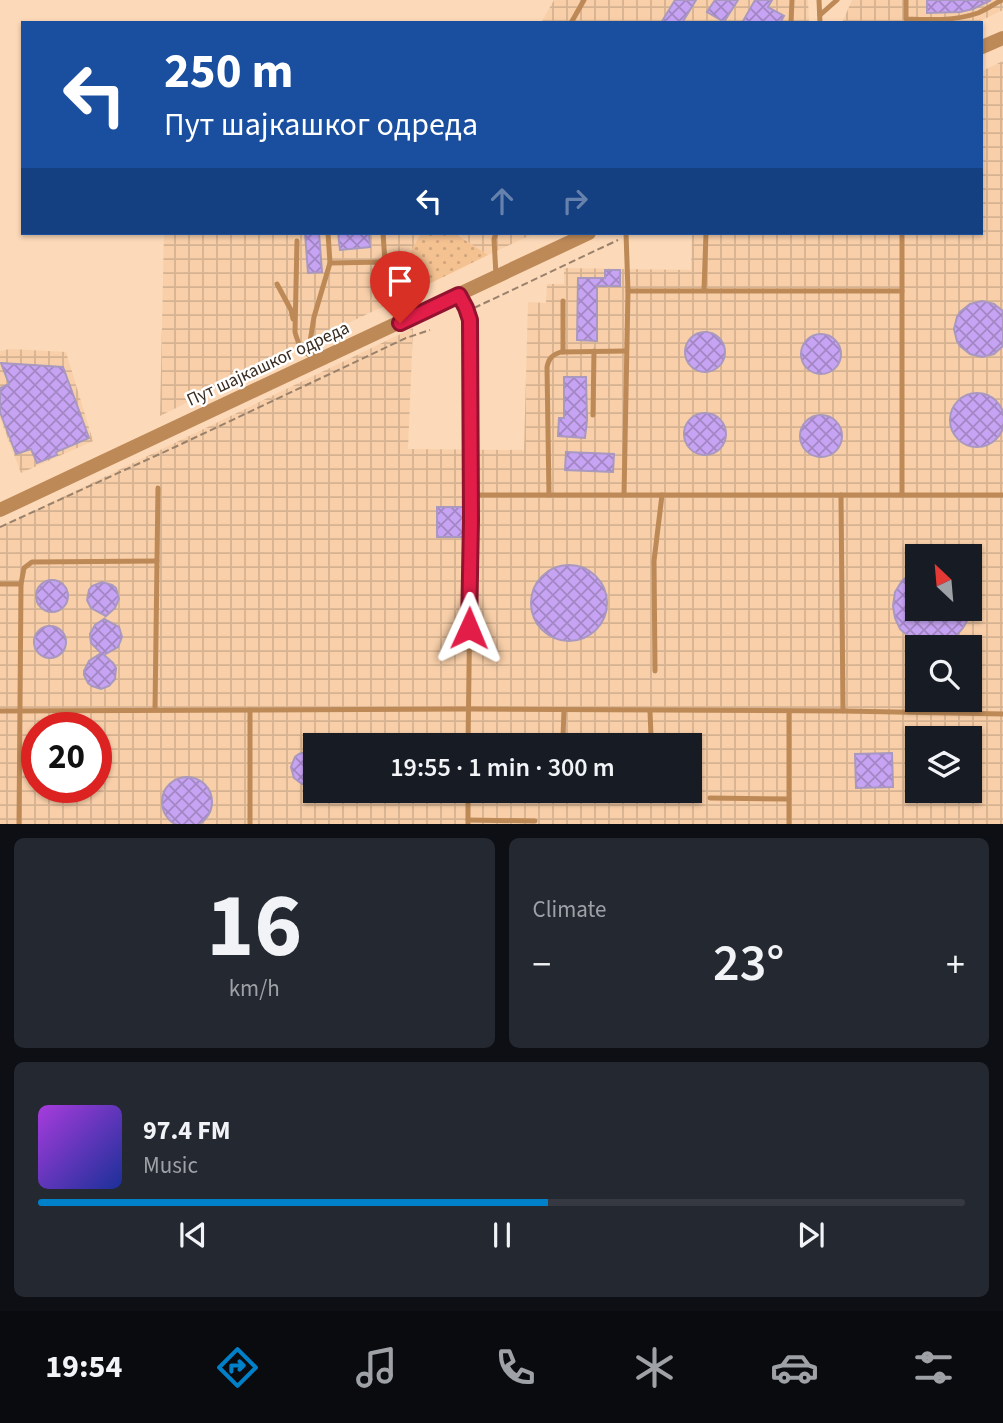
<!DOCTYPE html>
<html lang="en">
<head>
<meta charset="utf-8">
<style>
  :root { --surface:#171b24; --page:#242831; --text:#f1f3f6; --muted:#9ea1a6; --line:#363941; --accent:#0080c8 }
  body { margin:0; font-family:"Source Sans 3",sans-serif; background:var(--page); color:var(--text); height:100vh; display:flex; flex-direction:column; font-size:26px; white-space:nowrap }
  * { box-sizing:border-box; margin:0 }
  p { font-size:23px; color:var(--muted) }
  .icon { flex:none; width:38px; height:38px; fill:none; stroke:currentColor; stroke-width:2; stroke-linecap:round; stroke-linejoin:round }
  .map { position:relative; height:824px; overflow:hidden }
  .sheet { display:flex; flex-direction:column; gap:14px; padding:14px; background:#0d0f14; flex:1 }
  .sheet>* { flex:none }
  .top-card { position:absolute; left:21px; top:21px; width:962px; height:214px; border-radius:0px; box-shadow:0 2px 5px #0004; background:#1a4fa0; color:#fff; overflow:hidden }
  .needle { width:46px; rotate:334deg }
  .fabs { position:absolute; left:905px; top:544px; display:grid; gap:14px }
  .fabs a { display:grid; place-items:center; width:77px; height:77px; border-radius:0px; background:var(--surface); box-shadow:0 2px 5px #0004; font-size:35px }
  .speed { position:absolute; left:21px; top:712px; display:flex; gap:14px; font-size:35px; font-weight:700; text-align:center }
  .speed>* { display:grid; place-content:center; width:91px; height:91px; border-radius:50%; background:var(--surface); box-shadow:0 2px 5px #0004; line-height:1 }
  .speed .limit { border:10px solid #d22; background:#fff; color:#111 }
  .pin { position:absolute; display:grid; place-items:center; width:60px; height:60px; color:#fff; margin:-72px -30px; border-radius:50% 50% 50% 0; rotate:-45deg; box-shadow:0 0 7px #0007 }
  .pin .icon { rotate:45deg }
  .me { position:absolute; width:77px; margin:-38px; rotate:1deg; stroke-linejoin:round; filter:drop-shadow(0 0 5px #0008) }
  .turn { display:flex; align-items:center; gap:24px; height:147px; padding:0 28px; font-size:32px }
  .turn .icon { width:91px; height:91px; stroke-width:2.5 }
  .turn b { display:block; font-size:49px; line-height:60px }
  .lanes { display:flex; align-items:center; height:66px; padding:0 28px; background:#0003; justify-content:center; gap:35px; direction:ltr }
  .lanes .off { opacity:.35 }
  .big { font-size:52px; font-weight:600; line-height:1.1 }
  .sheet .widget { flex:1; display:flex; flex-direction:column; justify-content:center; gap:10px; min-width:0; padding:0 24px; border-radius:10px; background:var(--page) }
  .sheet .dial { align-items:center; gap:0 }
  .dial b { font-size:91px; line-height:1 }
  .song { display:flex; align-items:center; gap:21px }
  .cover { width:84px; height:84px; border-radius:10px; background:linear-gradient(135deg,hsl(280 70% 55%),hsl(230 70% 35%)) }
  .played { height:7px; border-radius:4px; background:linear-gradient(90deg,var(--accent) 55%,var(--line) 55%) }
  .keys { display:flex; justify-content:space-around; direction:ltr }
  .heat { display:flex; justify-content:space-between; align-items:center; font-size:38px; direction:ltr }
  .sheet .tiles { flex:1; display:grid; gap:14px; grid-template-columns:1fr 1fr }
  .widget:last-child { grid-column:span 2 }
  .trip { position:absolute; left:303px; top:733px; width:399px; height:70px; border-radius:0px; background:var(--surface); box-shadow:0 2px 5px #0004; font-weight:600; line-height:70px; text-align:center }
  .dock { display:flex; height:112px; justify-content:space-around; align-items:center; background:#090b0e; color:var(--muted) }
  .dock .icon { width:49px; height:49px }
  .dock .on { color:var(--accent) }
  .dock b { font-size:32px; color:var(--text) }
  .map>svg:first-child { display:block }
</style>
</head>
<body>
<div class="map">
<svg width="1003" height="825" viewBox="0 0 1003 825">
  <defs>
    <pattern id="industrial-grid" width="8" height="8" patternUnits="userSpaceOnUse" patternTransform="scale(1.75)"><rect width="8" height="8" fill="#f8cfa9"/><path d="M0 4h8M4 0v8" fill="none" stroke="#d5b291"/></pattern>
    <pattern id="grass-dots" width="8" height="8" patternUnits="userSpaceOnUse" patternTransform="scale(1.75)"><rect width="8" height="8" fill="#f4c191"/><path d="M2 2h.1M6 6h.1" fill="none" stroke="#d2a67d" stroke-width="1.8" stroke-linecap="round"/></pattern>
    <pattern id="building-cross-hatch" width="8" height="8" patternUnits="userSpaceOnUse" patternTransform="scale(1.75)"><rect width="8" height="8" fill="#c7a4f3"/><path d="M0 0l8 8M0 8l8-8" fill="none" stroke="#a386c4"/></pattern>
  </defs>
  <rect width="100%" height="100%" fill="#fcd9b8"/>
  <g fill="url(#industrial-grid)" fill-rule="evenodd">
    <polygon points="554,0 808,0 809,23 541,23"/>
    <polygon points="852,0 1003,0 1003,10 976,23 842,23"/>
    <path d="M1003 61V824L0 825V527L413 328 408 449 524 450 528 302 546 303 547 284H564V268L691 270 692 233H982V71ZM917 556H970V609H917ZM917 648H970V700H917ZM37 728H96V788H37ZM917 738H970V791H917ZM315 746H690V791H315Z"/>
    <polygon points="164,233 421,233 380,308 302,345 160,416"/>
    <polygon points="454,233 535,233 488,255"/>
    <polygon points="10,349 66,352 93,441 21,473 0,418 0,351"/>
  </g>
  <polygon fill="url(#grass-dots)" points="421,233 454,233 488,255 380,308"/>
  <g fill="url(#building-cross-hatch)" stroke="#a998bf" stroke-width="2">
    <polygon points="675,0 696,0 682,23 661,23"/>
    <polygon points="715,0 738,0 724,22 707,12"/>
    <polygon points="755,0 772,0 768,7 784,16 780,23 742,23"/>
    <polygon points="927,0 991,0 973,9 960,12 927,13"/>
    <polygon points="305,233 319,233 322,272 308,273"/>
    <polygon points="338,233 369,233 370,247 340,250"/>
    <polygon points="605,270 620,270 620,286 597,286 597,341 577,340 578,278 605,278"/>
    <polygon points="982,301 994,304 1003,311 1003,346 994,354 982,357 970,354 960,346 957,341 954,329 957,317 960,312 970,304"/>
    <circle cx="705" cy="352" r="20"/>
    <circle cx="821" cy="354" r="20"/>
    <polygon points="1,363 63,367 89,438 56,452 57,455 37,463 31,449 16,454 0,412 0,388 9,384"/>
    <polygon points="564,377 586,377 587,420 585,438 558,436 559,418 564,418"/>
    <circle cx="977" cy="420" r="27"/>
    <circle cx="705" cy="434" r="21"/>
    <circle cx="821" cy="436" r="21"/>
    <polygon points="566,452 614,454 613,472 565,470"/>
    <polygon points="437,507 465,507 466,537 437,537"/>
    <circle cx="569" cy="603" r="38"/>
    <polygon points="917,568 917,609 970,609 969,617 963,628 955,637 944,643 932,645 920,643 909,637 900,629 895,618 893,606 895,592 902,581"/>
    <circle cx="52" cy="596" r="16"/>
    <polygon points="102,582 112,585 116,588 119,599 115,608 106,616 91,608 87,600 89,590 92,586"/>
    <polygon points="104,619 119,627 122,637 118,647 104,655 113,663 116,668 115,679 109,686 101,689 92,686 88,683 84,675 84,671 89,661 101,653 91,643 90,634 95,625"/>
    <circle cx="50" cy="642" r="16"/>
    <polygon points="309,751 315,753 315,783 302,784 294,778 291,767 295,757 299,754"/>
    <polygon points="892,753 893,787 856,788 855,754"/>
    <circle cx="187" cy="802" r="25"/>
  </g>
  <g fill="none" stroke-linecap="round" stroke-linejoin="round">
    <g stroke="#99816b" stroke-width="2" stroke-dasharray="7 3.5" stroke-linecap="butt">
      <polyline points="474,308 618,240"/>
      <polyline points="0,527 175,447 406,338 430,330"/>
    </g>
    <g stroke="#bd8957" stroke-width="5">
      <polyline points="819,0 820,23"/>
      <path d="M906 0V19C930 20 955 21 978 13 986 10 994 4 1002 0"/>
      <polyline points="820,15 837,0"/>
      <polyline points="571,23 584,0"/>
      <polyline points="791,23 792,0"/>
      <polyline points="496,233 494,239 496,275"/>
      <polyline points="902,233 902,495"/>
      <path d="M297 241 295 332C299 348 303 350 315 360"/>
      <polyline points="330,263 385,262 383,233"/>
      <polyline points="277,284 291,310 293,319"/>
      <polyline points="704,290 706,233"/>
      <polyline points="628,291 902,291"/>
      <polyline points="459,296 470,320 471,520 468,746"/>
      <polyline points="563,352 563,301"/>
      <polyline points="316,359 310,342 314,317 330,263 328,233"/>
      <polyline points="593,415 594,351"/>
      <polyline points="470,495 1003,495"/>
      <path d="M549 495 547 367C549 358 552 355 561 352L626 351"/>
      <polyline points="624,495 628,291 626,233"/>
      <polyline points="841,495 843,711"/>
      <polyline points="0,584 21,584 24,568 32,562 157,561"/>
      <polyline points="655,671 654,561 662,495"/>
      <polyline points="155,710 158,488"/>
      <polyline points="0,711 468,709 843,711 1003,714"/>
      <polyline points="650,711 651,736"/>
      <polyline points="563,737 564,710"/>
      <polyline points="710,798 789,799"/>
      <polyline points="468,820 535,821"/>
      <polyline points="19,825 21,584"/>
      <polyline points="250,825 250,710"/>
      <polyline points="468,825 468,791"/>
      <polyline points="789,825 789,712"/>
    </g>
    <g stroke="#bd8957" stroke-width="14">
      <polyline points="982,47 1003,38"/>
      <polyline points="0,510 589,233"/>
    </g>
  </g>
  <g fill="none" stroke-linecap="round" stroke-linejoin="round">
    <g stroke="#92132f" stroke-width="18">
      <polyline id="route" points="400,323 459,295 466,308 470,320 471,520 469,628"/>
    </g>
    <use href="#route" stroke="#e11d48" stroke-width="12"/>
  </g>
  <g text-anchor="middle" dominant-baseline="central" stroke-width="5" stroke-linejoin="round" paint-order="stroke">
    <g font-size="18" fill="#3a2c20" stroke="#fff">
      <text transform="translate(268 364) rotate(-25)">Пут шајкашког одреда</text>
    </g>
  </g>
</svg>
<div class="fabs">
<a><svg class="needle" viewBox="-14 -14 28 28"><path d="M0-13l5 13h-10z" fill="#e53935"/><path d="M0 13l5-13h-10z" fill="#9ea1a6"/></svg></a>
<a><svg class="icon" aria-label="search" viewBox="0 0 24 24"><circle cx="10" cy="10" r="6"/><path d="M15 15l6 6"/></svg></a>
<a><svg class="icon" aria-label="layers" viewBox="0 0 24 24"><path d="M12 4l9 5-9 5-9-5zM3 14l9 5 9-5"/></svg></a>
</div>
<div class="speed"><div class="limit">20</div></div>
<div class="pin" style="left:400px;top:323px;background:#d93025"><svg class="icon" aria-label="arrive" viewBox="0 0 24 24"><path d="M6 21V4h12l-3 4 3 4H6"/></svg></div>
<svg class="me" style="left:469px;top:628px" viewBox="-20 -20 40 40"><path d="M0-17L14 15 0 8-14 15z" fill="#e11d48" stroke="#fff" stroke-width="4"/></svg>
<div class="trip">19:55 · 1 min · 300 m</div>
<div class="top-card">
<div class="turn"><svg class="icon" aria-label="left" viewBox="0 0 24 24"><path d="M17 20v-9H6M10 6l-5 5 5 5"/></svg><div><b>250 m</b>Пут шајкашког одреда</div></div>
<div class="lanes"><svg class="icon" aria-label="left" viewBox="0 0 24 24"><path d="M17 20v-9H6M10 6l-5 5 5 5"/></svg><svg class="icon off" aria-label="ahead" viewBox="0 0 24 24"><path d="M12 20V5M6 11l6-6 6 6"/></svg><svg class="icon off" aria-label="right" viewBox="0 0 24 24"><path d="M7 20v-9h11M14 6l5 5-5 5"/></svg></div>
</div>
</div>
<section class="sheet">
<div class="tiles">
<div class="widget dial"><b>16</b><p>km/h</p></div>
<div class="widget"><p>Climate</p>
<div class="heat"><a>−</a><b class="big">23°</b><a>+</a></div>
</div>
<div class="widget">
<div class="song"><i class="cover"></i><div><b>97.4 FM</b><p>Music</p></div></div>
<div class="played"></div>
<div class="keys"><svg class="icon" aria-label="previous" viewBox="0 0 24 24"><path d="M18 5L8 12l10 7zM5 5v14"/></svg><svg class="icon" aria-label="pause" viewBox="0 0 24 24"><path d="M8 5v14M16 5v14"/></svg><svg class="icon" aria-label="next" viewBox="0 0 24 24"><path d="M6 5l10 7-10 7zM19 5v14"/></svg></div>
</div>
</div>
</section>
<nav class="dock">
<b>19:54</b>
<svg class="icon on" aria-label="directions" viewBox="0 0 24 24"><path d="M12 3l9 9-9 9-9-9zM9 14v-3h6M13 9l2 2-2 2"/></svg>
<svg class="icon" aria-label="music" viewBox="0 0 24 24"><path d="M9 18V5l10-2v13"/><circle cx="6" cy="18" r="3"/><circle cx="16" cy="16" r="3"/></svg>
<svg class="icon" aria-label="phone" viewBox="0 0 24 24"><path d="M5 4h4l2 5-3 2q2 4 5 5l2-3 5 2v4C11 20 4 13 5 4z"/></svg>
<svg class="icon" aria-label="climate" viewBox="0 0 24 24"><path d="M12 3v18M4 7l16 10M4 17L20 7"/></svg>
<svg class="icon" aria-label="car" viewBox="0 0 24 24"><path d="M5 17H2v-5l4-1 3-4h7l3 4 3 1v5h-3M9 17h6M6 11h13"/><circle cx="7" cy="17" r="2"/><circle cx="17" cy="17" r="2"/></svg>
<svg class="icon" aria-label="filters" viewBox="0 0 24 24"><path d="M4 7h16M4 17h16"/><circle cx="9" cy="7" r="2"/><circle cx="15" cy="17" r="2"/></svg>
</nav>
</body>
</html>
